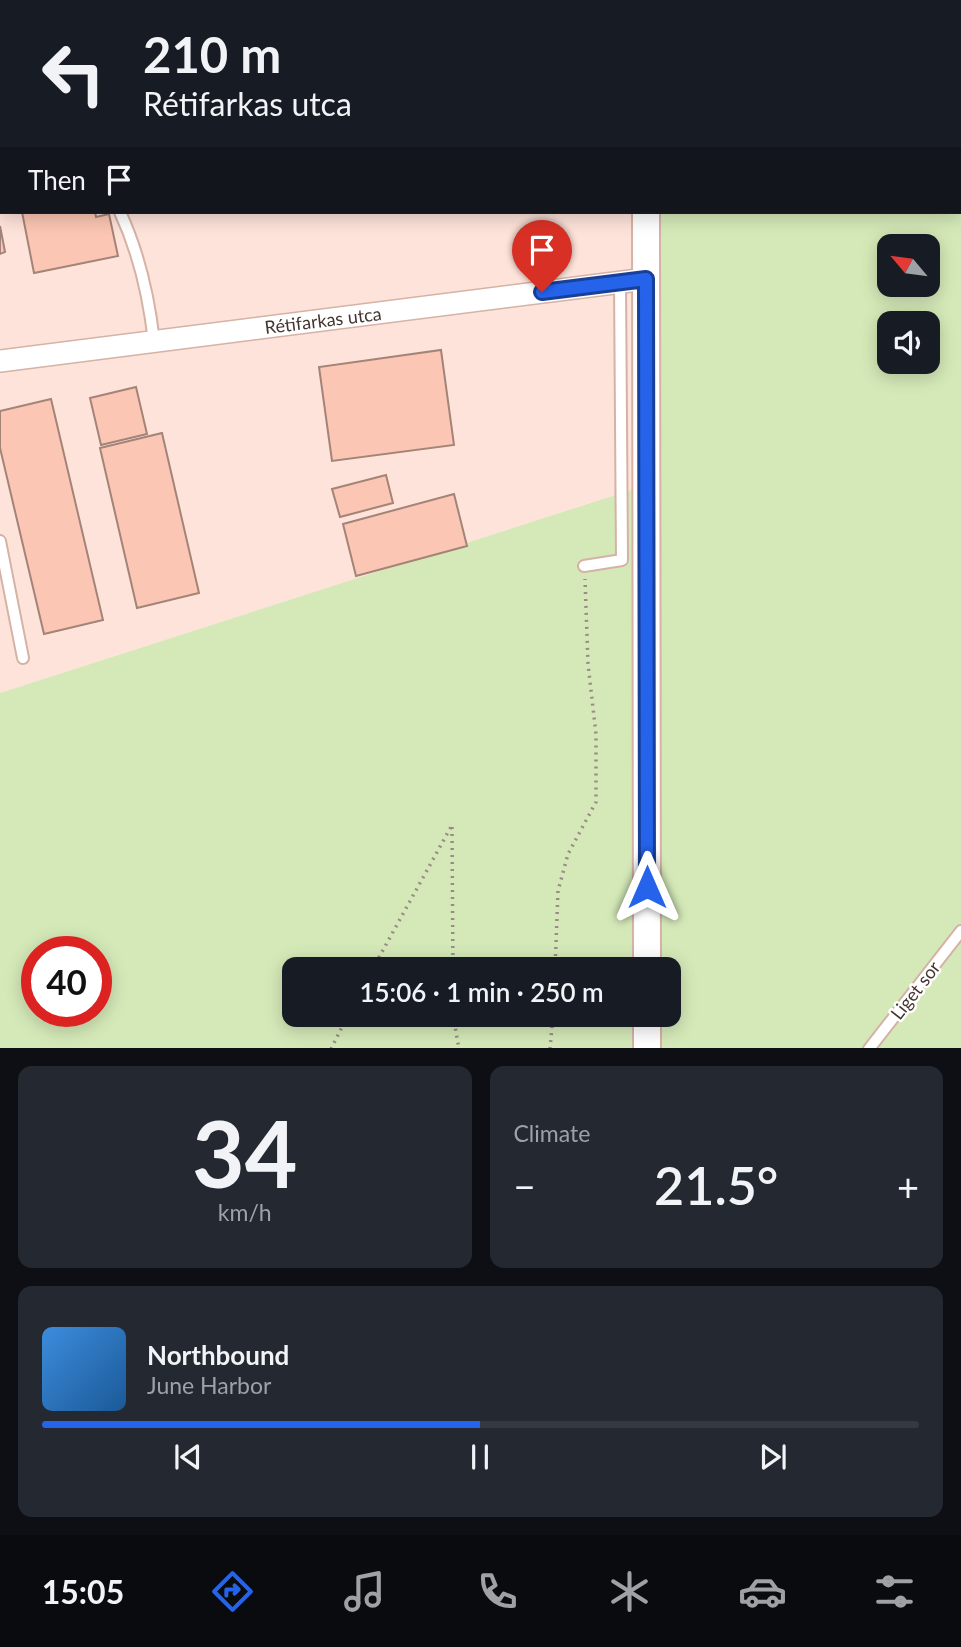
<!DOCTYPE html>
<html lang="en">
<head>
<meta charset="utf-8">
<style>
  :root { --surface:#171b24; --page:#242831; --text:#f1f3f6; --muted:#9ea1a6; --line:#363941; --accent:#2563eb }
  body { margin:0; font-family:Lato,sans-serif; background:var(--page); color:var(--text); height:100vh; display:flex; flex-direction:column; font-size:26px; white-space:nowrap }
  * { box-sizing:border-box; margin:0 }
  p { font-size:23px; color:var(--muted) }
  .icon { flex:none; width:38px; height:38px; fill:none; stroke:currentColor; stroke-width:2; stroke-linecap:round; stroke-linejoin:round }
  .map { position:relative; height:1048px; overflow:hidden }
  .details { display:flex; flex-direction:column; gap:18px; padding:18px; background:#0d0f14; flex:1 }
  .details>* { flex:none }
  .banner { position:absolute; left:0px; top:0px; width:962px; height:214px; box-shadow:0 4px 18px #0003; background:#171b24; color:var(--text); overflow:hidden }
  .needle { width:46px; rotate:299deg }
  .buttons { position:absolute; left:877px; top:234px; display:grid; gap:14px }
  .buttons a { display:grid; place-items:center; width:63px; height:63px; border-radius:14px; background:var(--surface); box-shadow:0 4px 18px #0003; font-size:35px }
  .speed { position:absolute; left:21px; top:936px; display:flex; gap:14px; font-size:35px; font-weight:700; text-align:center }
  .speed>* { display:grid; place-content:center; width:91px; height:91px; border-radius:50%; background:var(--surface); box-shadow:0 4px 18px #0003; line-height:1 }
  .speed .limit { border:10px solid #d22; background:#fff; color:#111 }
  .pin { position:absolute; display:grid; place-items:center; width:60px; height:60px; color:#fff; margin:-72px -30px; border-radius:50% 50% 50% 0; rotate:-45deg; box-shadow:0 0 7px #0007 }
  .pin .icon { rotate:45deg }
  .me { position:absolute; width:77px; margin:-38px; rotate:0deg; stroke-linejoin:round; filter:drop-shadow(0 0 5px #0008) }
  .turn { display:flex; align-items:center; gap:24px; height:147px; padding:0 28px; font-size:32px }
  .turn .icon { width:91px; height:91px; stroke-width:2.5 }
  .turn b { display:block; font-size:49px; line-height:60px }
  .then { display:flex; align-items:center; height:66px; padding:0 28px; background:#0003; gap:14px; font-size:26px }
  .big { font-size:52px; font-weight:600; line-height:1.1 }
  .details .widget { flex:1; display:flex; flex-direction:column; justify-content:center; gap:10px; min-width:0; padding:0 24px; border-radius:14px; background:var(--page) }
  .details .dial { align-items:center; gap:0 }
  .dial b { font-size:91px; line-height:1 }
  .song { display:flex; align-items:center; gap:21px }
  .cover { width:84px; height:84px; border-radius:10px; background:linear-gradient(135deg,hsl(210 70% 55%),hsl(210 70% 35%)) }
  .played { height:7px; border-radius:4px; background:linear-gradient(90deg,var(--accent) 50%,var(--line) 50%) }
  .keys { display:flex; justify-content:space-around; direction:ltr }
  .heat { display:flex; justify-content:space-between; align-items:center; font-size:38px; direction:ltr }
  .details .tiles { flex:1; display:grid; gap:18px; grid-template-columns:1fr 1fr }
  .widget:last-child { grid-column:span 2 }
  .trip { position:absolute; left:282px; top:957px; width:399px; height:70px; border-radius:14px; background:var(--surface); box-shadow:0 4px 18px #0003; font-weight:600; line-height:70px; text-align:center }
  .tab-bar { display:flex; height:112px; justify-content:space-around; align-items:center; background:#090b0e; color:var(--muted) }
  .tab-bar .icon { width:49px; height:49px }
  .tab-bar .selected { color:var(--accent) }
  .tab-bar b { font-size:32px; color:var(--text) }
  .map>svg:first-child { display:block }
</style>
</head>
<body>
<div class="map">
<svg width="961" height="1049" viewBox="0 0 961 1049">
  <rect width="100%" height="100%" fill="#fdeee9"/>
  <polygon fill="#fee3da" points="0,0 961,0 961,86 961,2 2,2 2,212 659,212 656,482 0,693"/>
  <path fill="#d5e9b8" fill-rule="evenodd" d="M961 86V1048H0V693L656 482 659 212H961ZM889 247H928V285H889ZM889 324H928V362H889ZM37 952H96V1012H37ZM294 970H668V1015H294Z"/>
  <g fill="#fbc6b3" stroke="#a48378" stroke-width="2">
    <polygon points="0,0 13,2 2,2 0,20"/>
    <polygon points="210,0 315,0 303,2"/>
    <polygon points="348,0 397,0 385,2"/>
    <rect x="482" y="0" width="70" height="2"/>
    <polygon points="0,78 2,78 2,109 0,100"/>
    <polygon points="22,212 95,212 96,217 109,214 118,256 34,273"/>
    <polygon points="0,226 5,252 0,254"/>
    <polygon points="441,350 454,445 332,461 319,367"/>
    <polygon points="136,387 147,434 101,445 90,398"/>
    <polygon points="51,399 103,620 44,634 0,448 0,411"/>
    <polygon points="162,433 199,593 137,608 100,448"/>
    <polygon points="386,475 393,503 340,517 332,489"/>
    <polygon points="454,494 467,546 356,576 343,524"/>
  </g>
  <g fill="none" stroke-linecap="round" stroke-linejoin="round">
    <g stroke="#d5b2a6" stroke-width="14">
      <g id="service">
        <polyline points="32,2 32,0"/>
        <path d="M120 212C139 253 149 297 154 342"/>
        <polyline points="0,541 23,658"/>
        <polyline points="584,566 622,560 620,282"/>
        <polyline points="869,1049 961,931"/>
      </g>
    </g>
    <g stroke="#d5b2a6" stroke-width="24">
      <polyline id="minor" points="0,361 646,279"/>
    </g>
    <g stroke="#d5b2a6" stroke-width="30">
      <g id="tertiary">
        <polyline points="645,0 645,2"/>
        <polyline points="646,212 647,970"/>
        <polyline points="647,1015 647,1049"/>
      </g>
    </g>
    <g stroke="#9a8b86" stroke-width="3.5" stroke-dasharray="2 5" stroke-linecap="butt">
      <polyline points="452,827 453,970"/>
      <polyline points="372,970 452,825"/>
      <polyline points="555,970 558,891 568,854 596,802 596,734 588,664 585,579"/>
      <polyline points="453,1015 459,1049"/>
      <polyline points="331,1049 348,1015"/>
      <polyline points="550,1049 553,1015"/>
    </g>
    <use href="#service" stroke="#fff" stroke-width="10"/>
    <use href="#minor" stroke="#fff" stroke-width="21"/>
    <use href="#tertiary" stroke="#fff" stroke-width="26"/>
  </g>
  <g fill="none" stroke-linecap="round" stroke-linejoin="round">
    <g stroke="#184099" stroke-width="18">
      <polyline id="route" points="542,292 646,279 647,887"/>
    </g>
    <use href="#route" stroke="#2563eb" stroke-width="12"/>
  </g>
  <g text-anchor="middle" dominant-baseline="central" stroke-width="5" stroke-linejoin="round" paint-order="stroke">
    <g font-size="18" fill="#433530" stroke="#fff">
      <text transform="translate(323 320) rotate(-7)">Rétifarkas utca</text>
      <text transform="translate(915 990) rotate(-52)">Liget sor</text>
    </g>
  </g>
</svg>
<div class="buttons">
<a><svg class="needle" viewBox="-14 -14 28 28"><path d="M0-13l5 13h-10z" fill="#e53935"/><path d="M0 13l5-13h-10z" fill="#9ea1a6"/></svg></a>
<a><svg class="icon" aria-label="sound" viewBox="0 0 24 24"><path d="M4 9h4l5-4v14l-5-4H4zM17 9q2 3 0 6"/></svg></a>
</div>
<div class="speed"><div class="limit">40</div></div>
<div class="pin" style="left:542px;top:292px;background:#d93025"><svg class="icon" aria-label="arrive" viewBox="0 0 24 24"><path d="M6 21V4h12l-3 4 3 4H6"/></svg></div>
<svg class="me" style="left:647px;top:887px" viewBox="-20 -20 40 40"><path d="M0-17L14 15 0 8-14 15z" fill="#2563eb" stroke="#fff" stroke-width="4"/></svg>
<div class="trip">15:06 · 1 min · 250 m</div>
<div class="banner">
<div class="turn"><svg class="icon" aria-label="left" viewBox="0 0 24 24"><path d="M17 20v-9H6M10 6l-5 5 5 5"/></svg><div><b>210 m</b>Rétifarkas utca</div></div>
<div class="then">Then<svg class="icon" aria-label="arrive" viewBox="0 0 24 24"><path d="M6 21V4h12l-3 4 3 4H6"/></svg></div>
</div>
</div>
<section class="details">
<div class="tiles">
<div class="widget dial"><b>34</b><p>km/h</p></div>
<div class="widget"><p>Climate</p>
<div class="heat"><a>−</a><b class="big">21.5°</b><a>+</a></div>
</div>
<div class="widget">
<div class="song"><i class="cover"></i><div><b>Northbound</b><p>June Harbor</p></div></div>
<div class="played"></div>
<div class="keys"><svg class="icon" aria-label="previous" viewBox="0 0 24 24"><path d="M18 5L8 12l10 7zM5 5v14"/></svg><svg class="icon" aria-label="pause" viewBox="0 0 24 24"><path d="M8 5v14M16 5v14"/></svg><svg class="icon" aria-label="next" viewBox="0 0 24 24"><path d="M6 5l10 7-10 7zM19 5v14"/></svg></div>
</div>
</div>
</section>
<nav class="tab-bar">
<b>15:05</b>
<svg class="icon selected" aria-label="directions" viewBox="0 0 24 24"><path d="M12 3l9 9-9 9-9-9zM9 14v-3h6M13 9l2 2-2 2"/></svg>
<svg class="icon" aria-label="music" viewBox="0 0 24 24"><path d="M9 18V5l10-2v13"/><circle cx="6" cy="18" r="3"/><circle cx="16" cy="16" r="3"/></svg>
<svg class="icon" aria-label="phone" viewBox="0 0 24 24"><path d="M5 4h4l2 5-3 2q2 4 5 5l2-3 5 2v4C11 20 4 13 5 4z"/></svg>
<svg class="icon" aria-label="climate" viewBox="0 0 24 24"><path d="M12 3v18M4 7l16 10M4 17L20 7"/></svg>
<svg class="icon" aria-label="car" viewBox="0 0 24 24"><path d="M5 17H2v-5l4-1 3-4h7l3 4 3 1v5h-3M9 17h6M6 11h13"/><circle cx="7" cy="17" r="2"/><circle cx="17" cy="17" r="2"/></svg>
<svg class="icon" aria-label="filters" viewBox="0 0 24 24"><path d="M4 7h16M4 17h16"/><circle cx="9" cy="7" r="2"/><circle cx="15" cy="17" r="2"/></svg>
</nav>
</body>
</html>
